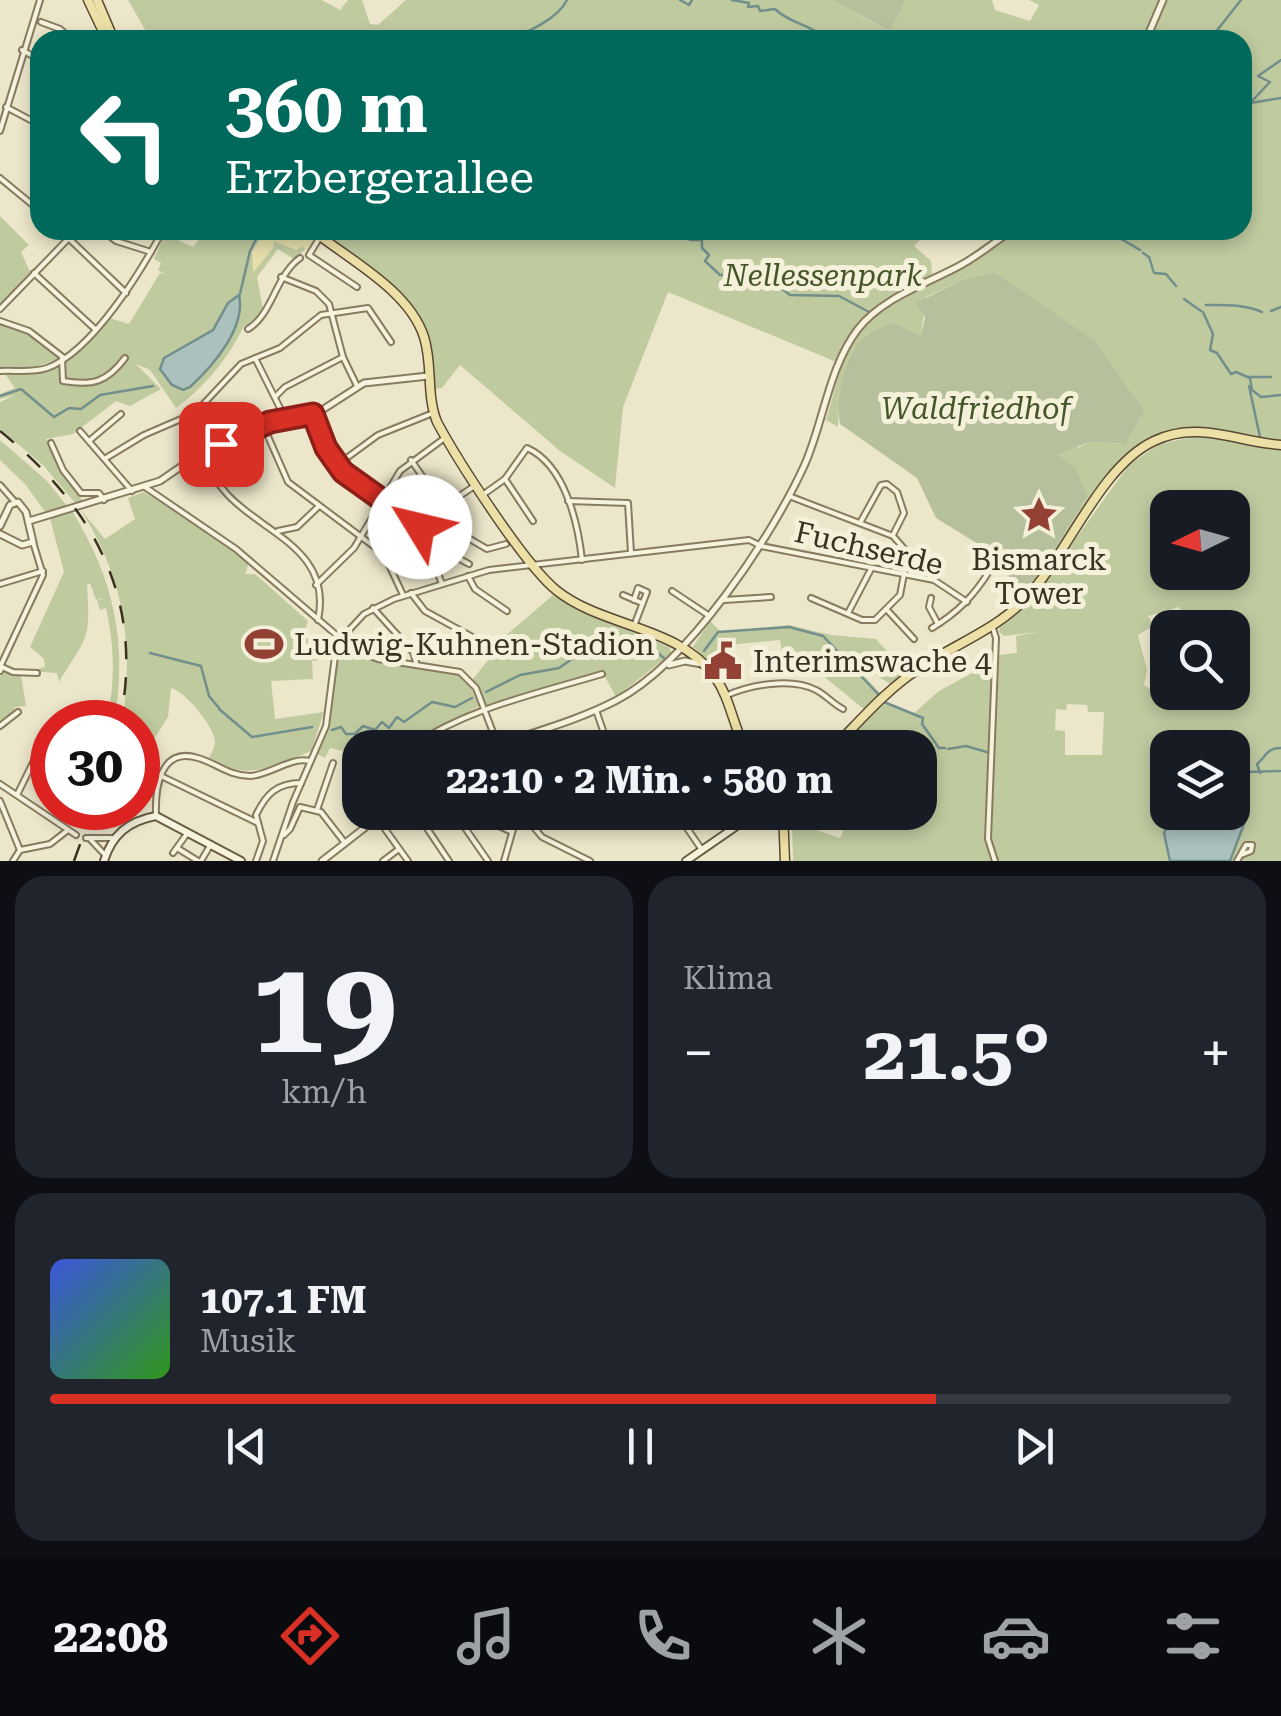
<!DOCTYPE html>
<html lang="de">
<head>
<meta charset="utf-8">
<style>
  :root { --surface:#171b24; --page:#20242c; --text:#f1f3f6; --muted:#9ea1a6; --line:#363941; --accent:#d93025 }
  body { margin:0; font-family:"Roboto Serif",serif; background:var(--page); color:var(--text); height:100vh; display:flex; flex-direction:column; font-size:38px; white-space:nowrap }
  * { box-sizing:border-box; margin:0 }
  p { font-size:32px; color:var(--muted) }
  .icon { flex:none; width:55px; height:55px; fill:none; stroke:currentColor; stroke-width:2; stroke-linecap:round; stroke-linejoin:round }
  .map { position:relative; height:861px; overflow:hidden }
  .details { display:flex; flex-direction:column; gap:15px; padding:15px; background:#0d0f14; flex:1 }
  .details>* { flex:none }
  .hud { position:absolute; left:30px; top:30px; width:1222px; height:210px; border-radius:30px; box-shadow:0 5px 15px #0003; background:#00695c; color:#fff; overflow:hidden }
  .needle { width:65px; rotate:265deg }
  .controls { position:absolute; left:1150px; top:490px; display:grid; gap:20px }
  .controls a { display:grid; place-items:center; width:100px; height:100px; border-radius:20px; background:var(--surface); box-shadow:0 5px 15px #0003; font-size:50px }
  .speed { position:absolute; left:30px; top:700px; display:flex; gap:20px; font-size:50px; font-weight:700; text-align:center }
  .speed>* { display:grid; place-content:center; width:130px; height:130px; border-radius:50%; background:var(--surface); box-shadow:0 5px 15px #0003; line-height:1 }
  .speed .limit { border:15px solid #d22; background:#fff; color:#111 }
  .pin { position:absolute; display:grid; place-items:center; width:85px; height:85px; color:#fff; margin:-42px; border-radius:20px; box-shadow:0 5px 15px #0006 }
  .me { position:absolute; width:110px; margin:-55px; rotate:306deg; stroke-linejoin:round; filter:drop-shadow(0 0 8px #0008) }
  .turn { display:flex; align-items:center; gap:35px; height:210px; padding:0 30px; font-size:45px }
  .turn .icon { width:130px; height:130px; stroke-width:2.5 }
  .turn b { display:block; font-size:70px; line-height:85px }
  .big { font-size:75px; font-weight:700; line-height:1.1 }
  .details .card { flex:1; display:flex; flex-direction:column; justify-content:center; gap:15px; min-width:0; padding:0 35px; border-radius:30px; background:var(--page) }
  .details .dial { align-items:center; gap:0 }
  .dial b { font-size:130px; line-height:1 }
  .song { display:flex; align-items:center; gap:30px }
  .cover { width:120px; height:120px; border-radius:15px; background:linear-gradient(135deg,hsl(230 70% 55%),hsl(110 70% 35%)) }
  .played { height:10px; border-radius:5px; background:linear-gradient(90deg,var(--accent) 75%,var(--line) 75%) }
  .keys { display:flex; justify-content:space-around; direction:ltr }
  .heat { display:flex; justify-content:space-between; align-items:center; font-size:55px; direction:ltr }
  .details .tiles { flex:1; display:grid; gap:15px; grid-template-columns:1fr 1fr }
  .card:last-child { grid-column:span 2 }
  .trip { position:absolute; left:342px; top:730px; width:595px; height:100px; border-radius:30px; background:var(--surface); box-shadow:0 5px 15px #0003; font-weight:700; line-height:100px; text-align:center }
  .tab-bar { display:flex; height:160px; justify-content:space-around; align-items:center; background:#090b0e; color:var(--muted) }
  .tab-bar .icon { width:70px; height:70px }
  .tab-bar .active { color:var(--accent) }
  .tab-bar b { font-size:45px; color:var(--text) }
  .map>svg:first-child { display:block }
</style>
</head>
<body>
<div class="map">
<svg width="1281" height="861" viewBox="0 0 1281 861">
  <rect width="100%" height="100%" fill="#ece7cb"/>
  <g fill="#bfca9f" fill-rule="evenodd">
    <polygon points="128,0 322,0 340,10 348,0 362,0 370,24 378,25 406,0 832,0 888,31 906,0 992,0 995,10 1030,21 1039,5 1029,0 1162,0 1144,40 151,40"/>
    <path d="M1164 0H1281V443L1213 429H1193L1137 448 1022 600 1087 496 1057 455 1075 444 1078 448 1089 442 1125 444 1004 281 994 272 964 279 926 297 921 336 869 333C845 357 839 394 838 427L826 420 843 360 869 320 1014 230H1242V40H1147Z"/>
    <polygon points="0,216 29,245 21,252 31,274 0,306"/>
    <path d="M207 230H303L314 242 294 259 278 249 257 277 263 309 254 322 244 326C229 357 206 386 176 408L150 370 136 364 161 389 130 406 116 401 73 434 46 439 61 471 83 501 76 504 44 466 0 429V402L15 395 0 399V394L15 388 5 374C61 372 72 358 109 318L129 324 160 273 166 275 158 270 161 263 154 259 165 234 193 247Z"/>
    <path d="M319 230H930L914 246 931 261 932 274 869 314 840 359 834 361 668 292 623 407 615 488 560 451 460 365 442 388 434 389C433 373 433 356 429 341 418 292 356 259 319 230Z"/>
    <polygon points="0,324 26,332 58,354 58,359 35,367 0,368"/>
    <path d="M1202 435 1281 450V861H1238L1254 850 1249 842 1244 844 1234 861H1230L1246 817 1233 801 1232 748H1168V812L1176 813 1168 854 1170 861H996L992 843 993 754 987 842 993 861H793L792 825 796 823 840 838 851 813 920 812V748L839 747 885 702 914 713 939 691 994 661 993 749 998 655 1017 653 1016 636 1038 632 1004 636 999 632 1000 626 1029 603 1129 465 1159 444ZM1168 508H1232V572H1168ZM1179 607 1190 627 1232 628V692L1156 693 1144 685 1147 670 1138 635 1151 627 1167 674V638L1161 639 1148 616ZM1067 704 1087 705 1088 712H1104L1102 755H1065V731L1055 730 1056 709 1066 710Z"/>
    <polygon points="0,440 46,480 68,507 46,513 25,484 0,460"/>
    <path d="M144 492 204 529 249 563 245 574H255L308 621 304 634 321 650 320 660 312 661 313 679 271 681 275 719 324 712 311 751C275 767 246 782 209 758 211 753 215 748 215 742 215 729 187 692 171 688L168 717 138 764V722H122C135 645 123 575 80 509L105 539 135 519 128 498Z"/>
    <path d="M72 511C114 578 128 645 114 722H107C115 682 115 649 106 608L100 610 97 601 104 598 96 600 90 583 87 585C91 642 87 636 59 682L57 673 30 671 45 667 44 659 30 647 64 572 50 518Z"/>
    <polygon points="553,595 577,609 669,647 672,653 616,697 603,673 487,706 473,679 489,659 489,650"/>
    <polygon points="710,621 721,632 789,625 831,635 876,639 907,673 892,685 870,672 865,677 882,695 866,711 815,669 784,667 780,640 727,645 708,661 693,647"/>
    <path d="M343 647C377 671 440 660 463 679 472 686 475 697 479 706L406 747 360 748V755L330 748 325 758 317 754C334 718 327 679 343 647Z"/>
    <polygon points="5,670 21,675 26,706 15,707 13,715 0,724 0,677"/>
  </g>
  <polygon fill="#e6deab" points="267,230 303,230 314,240 306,250 302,246 296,250 274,241 273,248 253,273 252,252 260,239 268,237"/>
  <g fill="#b7c09d">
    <polygon points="832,0 906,0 889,31"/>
    <path d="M994 272 1095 341 1144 411 1125 444 1089 442 1057 455 1075 467 1087 496 1040 573 1021 597 1010 584 1007 562 936 518 917 478 840 424C835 398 846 348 870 333 877 329 886 326 893 323L921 336 925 317 916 303 964 279Z"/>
  </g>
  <g fill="#abc1be" stroke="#728f8c" stroke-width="2.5">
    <path d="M239 295C246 327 215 364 190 387L183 390 172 385 160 369 164 358 213 330 228 303Z"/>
    <polygon points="1233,801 1247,816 1230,861 1170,861 1164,833 1174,813 1232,812"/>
  </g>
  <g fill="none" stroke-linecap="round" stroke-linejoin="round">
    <g stroke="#728f8c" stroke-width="2.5">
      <polyline points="680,0 689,5 692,0"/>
      <path d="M732 0 749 3 748 7 758 6 760 11 775 9C790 24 811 24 827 40L829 33 834 40"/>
      <polyline points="1211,38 1241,0"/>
      <path d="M505 40C525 34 558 19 567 0"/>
      <polyline points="1250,103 1281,98"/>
      <polyline points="1242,112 1245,103 1250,103 1270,82 1258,76 1281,60"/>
      <polyline points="1242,117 1242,123"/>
      <polyline points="663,230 675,238 680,230"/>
      <path d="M684 230 690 240H702V248L709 255 705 261 720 275H728C740 291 758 288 777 285L790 295 839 296 869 312"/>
      <polyline points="1106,230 1140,250"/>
      <polyline points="1143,253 1149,257 1154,273 1166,274 1176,286"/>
      <polyline points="240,294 250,251 261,230"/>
      <polyline points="1184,299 1201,311"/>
      <path d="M1206 305C1225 305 1243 304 1262 312"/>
      <polyline points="1271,311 1281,307"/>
      <polyline points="1203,312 1213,334 1210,350 1217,353 1231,374 1236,372 1250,378 1252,390 1261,397 1281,395"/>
      <polyline points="1248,377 1271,377"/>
      <polyline points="1249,386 1260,437"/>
      <polyline points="0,396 21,389 54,417 69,408 81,409 100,395 153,386"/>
      <polyline points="704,651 718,632 789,627 823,636 879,695"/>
      <polyline points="150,653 201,666 209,696 219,708"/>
      <polyline points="486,692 520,675 559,668 582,652 608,645 637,641 649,645 665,659"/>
      <polyline points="884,702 923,718 922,724 939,748 945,748"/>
      <polyline points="219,709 252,737 312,727"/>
      <polyline points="332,730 341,727 346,734 355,734 363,726 375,730 382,722 389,728 397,717 404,722 432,702 455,707 472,698"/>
      <polyline points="948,749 966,746 990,753"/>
      <path d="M1260 773 1257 764C1266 757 1266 748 1281 748"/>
      <polyline points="1240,776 1245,772 1280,771"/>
      <polyline points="1232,777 1237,776"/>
    </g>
    <g stroke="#887b60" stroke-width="8">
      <g id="minor">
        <polyline points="41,22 60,29 73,40"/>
        <polyline points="22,50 40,60"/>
        <polyline points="6,107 40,125"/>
        <polyline points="0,131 40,0"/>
        <polyline points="0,178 40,211"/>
        <polyline points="60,230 126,293"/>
        <polyline points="101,230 116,241 151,252"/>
        <polyline points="149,230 159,237"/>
        <polyline points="320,237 309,255 357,287"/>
        <polyline points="34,273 95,329"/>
        <polyline points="281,277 316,291 329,304 343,357 357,386"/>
        <polyline points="0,309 68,239"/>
        <polyline points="0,321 29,331 64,358"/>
        <path d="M248 329C273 314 275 276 300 258"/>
        <polyline points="255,358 286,420"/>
        <path d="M62 359 63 381C93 386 107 382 125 358"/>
        <path d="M0 371C15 370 33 373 47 368 92 352 142 270 163 230"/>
        <polyline points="276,396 285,387 343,357"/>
        <polyline points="313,415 328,453 343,472 420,527 442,584"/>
        <path d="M183 419C195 444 208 473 227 494 262 533 333 549 318 620"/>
        <polyline points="263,425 288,482 384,554 403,595"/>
        <polyline points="80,431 132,491"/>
        <polyline points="89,441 121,414"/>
        <polyline points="51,443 63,470 81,493 99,493 104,500"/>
        <polyline points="106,458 144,435 195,413 241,364 280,348 321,315 368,308 391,342"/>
        <polyline points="411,460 463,535 487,549 506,544"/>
        <polyline points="337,465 378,435 433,413"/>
        <polyline points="505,479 533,521"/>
        <polyline points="0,485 15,502"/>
        <polyline points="145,487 236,549 354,650 378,659 460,672 476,688 499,748"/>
        <path d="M484 494 505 479 527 448C565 465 578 523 582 560"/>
        <polyline points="789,496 893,536 908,553 900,595 875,620 862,620 811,598"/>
        <polyline points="568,501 628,503 631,553"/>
        <polyline points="443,507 476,485"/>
        <polyline points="376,516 405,535"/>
        <polyline points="860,523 881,485 887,484 897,492 904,513 893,535"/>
        <polyline points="368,525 395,544"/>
        <polyline points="278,531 297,527 318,507"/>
        <polyline points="438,535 456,557 469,564"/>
        <polyline points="428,540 455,525"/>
        <polyline points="393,546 413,528"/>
        <polyline points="468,576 475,589 507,611"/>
        <polyline points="0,584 43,571"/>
        <polyline points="316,585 354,548 400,471 446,437"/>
        <polyline points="672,591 708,615"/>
        <polyline points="411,593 425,611 487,645"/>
        <polyline points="623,595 642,603"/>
        <polyline points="931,598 929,607 938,624"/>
        <polyline points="634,600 638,588 647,592 634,626"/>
        <polyline points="724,600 771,597"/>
        <polyline points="373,608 413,652 416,662"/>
        <polyline points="888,611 914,639"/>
        <polyline points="848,613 871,569"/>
        <polyline points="992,625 996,638 988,839 995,861"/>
        <path d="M932 628C957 613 974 596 990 570L980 564"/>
        <polyline points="0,667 43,575 33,542"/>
        <polyline points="0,671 2,667 13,672 37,673"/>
        <path d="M725 696C750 685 791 677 816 690 826 695 833 704 843 709"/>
        <polyline points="596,710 609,748"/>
        <polyline points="0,726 18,712"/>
        <path d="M409 748C467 708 536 694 602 674"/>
        <polyline points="159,775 258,823"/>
        <polyline points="0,784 76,835"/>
        <polyline points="17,795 51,726"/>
        <polyline points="0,801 20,850"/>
        <polyline points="317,810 333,763"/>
        <polyline points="416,812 449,861"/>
        <polyline points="454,812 488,861"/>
        <polyline points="487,812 499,826 510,831"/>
        <polyline points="521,812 542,837 590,861"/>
        <polyline points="676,812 702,850"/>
        <path d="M156 816C155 790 159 746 198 758 216 763 229 776 250 776 270 775 292 756 310 761"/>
        <polyline points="377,818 408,861"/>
        <polyline points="284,835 290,829 300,807 321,812 345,843"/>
        <polyline points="86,838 113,838"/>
        <polyline points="90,839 106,856"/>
        <polyline points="177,848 198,861"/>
        <polyline points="173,853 186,835"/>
        <polyline points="13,861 20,850 50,844 68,830"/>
        <polyline points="201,861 211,844"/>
        <path d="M256 861 263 841 256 815C266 794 277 783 301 783"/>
        <polyline points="273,861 293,802 326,726 335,656 350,629 364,614 394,599 489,570 749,540 761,546 934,580 967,602"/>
        <polyline points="383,861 399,849"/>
        <polyline points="504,861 516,819 528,812"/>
        <polyline points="1237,861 1246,845 1252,845 1251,851 1241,855"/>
      </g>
    </g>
    <g stroke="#887b60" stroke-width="9">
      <g id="tertiary">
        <polyline points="1146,40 1163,0"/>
        <polyline points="29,521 160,481 208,448 270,422 319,412 364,383 428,376"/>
        <polyline points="0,526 10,505 18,502 26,512 33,542 22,545 0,534"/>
        <polyline points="669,665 685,661 702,664"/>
        <path d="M488 748C531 733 577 721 617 700 688 663 772 537 805 464 824 420 829 367 858 329 882 298 928 283 961 265 979 255 995 242 1012 230"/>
        <polyline points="322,861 385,812"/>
      </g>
    </g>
    <g stroke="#6a5c43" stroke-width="10">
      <g id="secondary">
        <path d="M104 861C112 835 128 821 156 816L241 861"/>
        <polyline points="686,861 757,812"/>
      </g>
    </g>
    <g stroke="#574933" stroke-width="11">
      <g id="primary">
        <polyline points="88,0 107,40"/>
        <polyline points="97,0 114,40"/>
        <path d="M312 230C348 259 409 290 424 337 433 365 426 395 437 422 458 461 524 564 556 590 603 628 678 625 715 677 730 698 733 725 745 748"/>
        <path d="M833 748C860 721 885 691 917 670 952 645 995 631 1025 599 1068 555 1099 467 1154 441 1198 420 1237 442 1281 445"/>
        <polyline points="783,812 785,861"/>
      </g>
    </g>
    <use href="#minor" stroke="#f7f3de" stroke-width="4"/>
    <use href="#tertiary" stroke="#f7f3de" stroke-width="5"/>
    <use href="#secondary" stroke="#f7f3de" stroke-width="6"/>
    <use href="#primary" stroke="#ece0a7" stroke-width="8"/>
    <g stroke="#3a3122" stroke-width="2.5" stroke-dasharray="18 18" stroke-linecap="butt">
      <path d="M0 431C94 507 145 600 120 722"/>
      <polyline points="74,861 93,808"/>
    </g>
  </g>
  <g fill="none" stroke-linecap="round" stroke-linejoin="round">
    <g stroke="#8d1f18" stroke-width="25">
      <polyline id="route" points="221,444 270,422 313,414 326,448 343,472 420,527"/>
    </g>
    <use href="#route" stroke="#d93025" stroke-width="18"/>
  </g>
  <defs>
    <g id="sight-bare" transform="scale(3)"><path d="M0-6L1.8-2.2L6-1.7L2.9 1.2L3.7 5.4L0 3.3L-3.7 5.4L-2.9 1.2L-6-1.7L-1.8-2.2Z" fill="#934134" stroke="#f4f0da" stroke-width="2.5" paint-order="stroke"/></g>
    <g id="stadium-bare" transform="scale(3)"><path d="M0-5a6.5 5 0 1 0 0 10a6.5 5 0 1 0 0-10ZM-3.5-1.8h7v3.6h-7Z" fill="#934134" stroke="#f4f0da" stroke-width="2.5" paint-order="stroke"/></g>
    <g id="civic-bare" transform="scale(3)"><path d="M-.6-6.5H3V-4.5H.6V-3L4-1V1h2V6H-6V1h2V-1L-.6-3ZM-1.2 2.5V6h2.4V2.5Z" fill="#934134" stroke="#f4f0da" stroke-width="2.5" paint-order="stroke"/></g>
  </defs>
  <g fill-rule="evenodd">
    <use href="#sight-bare" x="1039" y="515"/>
    <use href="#stadium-bare" x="264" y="644"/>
    <use href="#civic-bare" x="723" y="661"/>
  </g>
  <g text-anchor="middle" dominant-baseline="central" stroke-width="10" stroke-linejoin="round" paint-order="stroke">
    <g font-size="30" font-style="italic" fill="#44552a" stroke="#f4f0da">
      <text x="823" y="275">Nellessenpark</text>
      <text x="976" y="408">Waldfriedhof</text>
    </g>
    <g font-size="30" fill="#3a3122" stroke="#f4f0da">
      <text transform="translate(869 548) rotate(13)">Fuchserde</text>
    </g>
    <g font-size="30" fill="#3a3122" stroke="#f4f0da" text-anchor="start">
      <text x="1039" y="559" text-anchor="middle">Bismarck<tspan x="1039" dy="34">Tower</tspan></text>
      <text x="294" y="644">Ludwig-Kuhnen-Stadion</text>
      <text x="753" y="661">Interimswache 4</text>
    </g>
  </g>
</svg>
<div class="controls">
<a><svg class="needle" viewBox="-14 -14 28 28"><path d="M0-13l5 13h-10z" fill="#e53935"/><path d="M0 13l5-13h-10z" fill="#9ea1a6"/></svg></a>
<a><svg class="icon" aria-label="search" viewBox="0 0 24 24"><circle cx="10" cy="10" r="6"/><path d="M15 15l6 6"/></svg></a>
<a><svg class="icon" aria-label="layers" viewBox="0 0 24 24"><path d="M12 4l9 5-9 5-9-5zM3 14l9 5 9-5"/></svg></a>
</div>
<div class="speed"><div class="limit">30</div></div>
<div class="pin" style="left:221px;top:444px;background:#d93025"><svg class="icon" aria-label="arrive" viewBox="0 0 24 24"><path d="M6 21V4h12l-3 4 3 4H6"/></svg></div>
<svg class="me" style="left:420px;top:527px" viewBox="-20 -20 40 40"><circle r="19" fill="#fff"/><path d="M0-13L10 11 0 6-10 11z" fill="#d93025"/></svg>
<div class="trip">22:10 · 2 Min. · 580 m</div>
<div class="hud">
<div class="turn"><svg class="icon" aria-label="left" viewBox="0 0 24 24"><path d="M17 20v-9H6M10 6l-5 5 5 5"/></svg><div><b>360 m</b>Erzbergerallee</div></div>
</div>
</div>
<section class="details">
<div class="tiles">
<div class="card dial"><b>19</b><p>km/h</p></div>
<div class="card"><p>Klima</p>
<div class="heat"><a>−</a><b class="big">21.5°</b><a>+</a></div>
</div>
<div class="card">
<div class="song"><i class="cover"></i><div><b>107.1 FM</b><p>Musik</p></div></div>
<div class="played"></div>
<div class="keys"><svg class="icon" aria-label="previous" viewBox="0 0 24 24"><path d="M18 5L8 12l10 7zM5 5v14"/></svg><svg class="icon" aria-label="pause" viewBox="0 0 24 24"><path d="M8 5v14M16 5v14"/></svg><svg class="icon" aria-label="next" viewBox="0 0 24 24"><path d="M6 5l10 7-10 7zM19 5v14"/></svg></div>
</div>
</div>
</section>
<nav class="tab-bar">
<b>22:08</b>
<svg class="icon active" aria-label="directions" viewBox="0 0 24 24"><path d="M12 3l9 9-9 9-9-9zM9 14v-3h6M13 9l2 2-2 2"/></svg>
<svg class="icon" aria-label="music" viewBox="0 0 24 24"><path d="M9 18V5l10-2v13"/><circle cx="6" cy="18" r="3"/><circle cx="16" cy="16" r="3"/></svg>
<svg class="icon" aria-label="phone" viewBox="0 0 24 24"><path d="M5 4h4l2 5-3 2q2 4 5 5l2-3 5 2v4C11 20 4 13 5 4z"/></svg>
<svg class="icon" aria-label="climate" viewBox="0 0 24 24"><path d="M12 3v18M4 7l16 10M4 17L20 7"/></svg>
<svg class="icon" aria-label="car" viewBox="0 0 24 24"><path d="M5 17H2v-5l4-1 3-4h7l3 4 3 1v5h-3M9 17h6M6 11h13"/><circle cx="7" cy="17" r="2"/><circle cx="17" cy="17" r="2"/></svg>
<svg class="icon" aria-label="filters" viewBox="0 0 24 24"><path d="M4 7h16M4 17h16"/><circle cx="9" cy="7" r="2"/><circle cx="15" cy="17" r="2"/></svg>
</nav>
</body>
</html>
